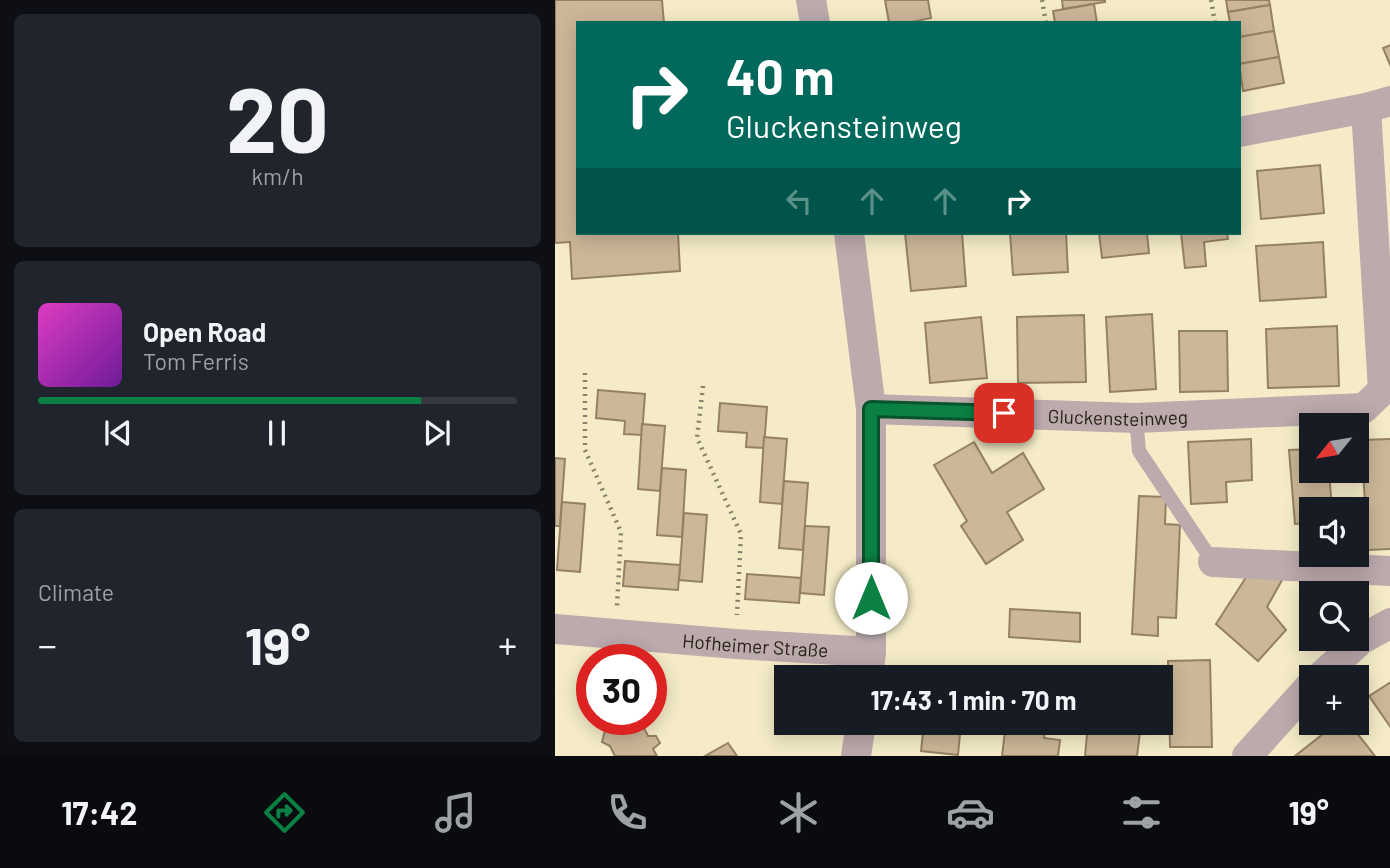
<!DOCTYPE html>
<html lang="en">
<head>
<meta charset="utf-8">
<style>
  :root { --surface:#171b24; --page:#20242c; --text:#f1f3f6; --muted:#9ea1a6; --line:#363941; --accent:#0b8043 }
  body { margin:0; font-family:Barlow,sans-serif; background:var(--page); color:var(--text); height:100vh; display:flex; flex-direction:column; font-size:26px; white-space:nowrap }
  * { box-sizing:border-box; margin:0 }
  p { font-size:23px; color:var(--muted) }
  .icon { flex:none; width:38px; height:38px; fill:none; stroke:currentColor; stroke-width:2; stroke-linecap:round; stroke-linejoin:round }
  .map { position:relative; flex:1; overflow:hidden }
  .drawer { display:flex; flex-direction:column; gap:14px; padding:14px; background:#0d0f14; width:555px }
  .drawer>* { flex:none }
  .banner { position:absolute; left:21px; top:21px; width:665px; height:214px; border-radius:0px; box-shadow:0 4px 18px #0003; background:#00695c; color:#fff; overflow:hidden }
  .needle { width:46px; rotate:240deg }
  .controls { position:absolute; left:744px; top:413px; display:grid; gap:14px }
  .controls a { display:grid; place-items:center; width:70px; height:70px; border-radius:0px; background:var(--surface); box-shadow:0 4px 18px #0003; font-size:35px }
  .speed { position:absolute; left:21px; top:644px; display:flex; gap:14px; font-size:35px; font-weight:700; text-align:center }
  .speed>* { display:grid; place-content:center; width:91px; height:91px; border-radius:50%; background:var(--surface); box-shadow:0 4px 18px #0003; line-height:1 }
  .speed .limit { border:10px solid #d22; background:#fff; color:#111 }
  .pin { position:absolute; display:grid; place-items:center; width:60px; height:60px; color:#fff; margin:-30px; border-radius:14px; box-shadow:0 4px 10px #0006 }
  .me { position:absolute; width:77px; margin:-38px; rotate:0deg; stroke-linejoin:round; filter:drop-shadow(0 0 5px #0008) }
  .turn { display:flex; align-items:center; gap:24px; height:147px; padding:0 35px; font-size:32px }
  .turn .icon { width:91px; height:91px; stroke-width:2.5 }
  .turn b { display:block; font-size:49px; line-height:60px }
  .lanes { display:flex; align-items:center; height:66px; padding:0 35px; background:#0003; justify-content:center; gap:35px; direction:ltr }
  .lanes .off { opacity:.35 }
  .big { font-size:52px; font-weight:700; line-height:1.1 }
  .drawer .widget { flex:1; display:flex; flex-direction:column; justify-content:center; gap:10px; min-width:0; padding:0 24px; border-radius:10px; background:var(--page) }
  .drawer .dial { align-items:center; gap:0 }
  .dial b { font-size:91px; line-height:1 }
  .song { display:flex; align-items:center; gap:21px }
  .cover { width:84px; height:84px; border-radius:10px; background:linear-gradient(135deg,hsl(310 70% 55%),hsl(280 70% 35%)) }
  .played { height:7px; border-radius:4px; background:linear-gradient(90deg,var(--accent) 80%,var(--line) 80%) }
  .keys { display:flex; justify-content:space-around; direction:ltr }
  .heat { display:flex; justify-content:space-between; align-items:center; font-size:38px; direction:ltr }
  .trip { position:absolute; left:219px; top:665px; width:399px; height:70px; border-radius:0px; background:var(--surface); box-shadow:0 4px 18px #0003; font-weight:700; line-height:70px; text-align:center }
  .tabs { display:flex; height:112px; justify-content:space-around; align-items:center; background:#090b0e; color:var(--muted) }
  .tabs .icon { width:49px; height:49px }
  .tabs .current { color:var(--accent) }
  .tabs b { font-size:32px; color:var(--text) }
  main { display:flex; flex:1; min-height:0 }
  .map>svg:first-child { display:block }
</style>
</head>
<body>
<main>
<section class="drawer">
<div class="widget dial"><b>20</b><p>km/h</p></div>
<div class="widget">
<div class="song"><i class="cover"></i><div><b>Open Road</b><p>Tom Ferris</p></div></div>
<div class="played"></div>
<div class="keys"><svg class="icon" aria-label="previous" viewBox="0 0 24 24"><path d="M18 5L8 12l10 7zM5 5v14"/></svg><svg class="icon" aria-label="pause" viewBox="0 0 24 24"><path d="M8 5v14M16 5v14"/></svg><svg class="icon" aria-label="next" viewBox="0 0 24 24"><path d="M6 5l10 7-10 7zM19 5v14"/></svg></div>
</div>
<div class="widget"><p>Climate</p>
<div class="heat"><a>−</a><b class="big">19°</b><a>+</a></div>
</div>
</section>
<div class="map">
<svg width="836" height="756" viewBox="0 0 836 756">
  <rect width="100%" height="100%" fill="#f5ecc7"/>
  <g fill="#ccb798" stroke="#958163" stroke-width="2">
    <polygon points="0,0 107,0 109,23 23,23 23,233 123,233 125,271 17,279 15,242 0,243"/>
    <polygon points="330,0 373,0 376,18 352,23 334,23"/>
    <polygon points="507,0 550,0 550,2 508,9"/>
    <polygon points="671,0 714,0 715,5 673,12"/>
    <polygon points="539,4 542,23 500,23 498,11"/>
    <polygon points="715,5 719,31 684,37 684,23 675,23 673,12"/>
    <polygon points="719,31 724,57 684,64 684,37"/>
    <polygon points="836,45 836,67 828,48"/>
    <polygon points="724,57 729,83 688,91 684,64"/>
    <polygon points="765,165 769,213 706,219 702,171"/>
    <polygon points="350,233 407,233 411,286 356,291"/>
    <polygon points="455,233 511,233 513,272 458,275"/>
    <polygon points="544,233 592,233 594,253 547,258"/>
    <polygon points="626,233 672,233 673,239 649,242 651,266 630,268"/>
    <polygon points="768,242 771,297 705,301 701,246"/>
    <polygon points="597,314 601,389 555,392 551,317"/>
    <polygon points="529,315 531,382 463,383 462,317"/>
    <polygon points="426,317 432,378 375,383 370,323"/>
    <polygon points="782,326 784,386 713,388 711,329"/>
    <polygon points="624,331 672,331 673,391 625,392"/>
    <polygon points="43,390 90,394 87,435 69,434 70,421 41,418"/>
    <polygon points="165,403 212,407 209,448 191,447 192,433 163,431"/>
    <polygon points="87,424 110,426 105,491 83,489"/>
    <polygon points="209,437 232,439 227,504 205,502"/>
    <polygon points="696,439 697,480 671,482 672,502 636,504 633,442"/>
    <polygon points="836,439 836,549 813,550 806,440"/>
    <polygon points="419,442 437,473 468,453 489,489 452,512 468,540 431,564 406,526 412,521 379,465"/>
    <polygon points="756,449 756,471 774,471 777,509 756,509 756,523 740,524 734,450"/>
    <polygon points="0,458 10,459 5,526 0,526"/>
    <polygon points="107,468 131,470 127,537 102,535"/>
    <polygon points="229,481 253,483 248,550 224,548"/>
    <polygon points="584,496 611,497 610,524 625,525 621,618 603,617 603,636 577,634"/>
    <polygon points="7,502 30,504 25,572 2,570"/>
    <polygon points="129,513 152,515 147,582 124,580"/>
    <polygon points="250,526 274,527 269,595 245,593"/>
    <polygon points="70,561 125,565 123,590 68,586"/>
    <polygon points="697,568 732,571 712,607 731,630 703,661 661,624"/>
    <polygon points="192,574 246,578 244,603 190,599"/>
    <polygon points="455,609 525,613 525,642 454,637"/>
    <polygon points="655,660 657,747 615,747 613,661"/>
    <polygon points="836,682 836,728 814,696"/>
    <polygon points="53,719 92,719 89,728 93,736 101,736 105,743 98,749 102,756 60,756 55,746 47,742"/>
    <polygon points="369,723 406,723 403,755 366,751"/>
    <polygon points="451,723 491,723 489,738 505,740 503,756 447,756"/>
    <polygon points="533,723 586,724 582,756 530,756"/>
    <polygon points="782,723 794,723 820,756 740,756"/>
    <polygon points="173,743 182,756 150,756"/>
  </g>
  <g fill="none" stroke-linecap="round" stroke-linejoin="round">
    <g stroke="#878169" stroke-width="4.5" stroke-dasharray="2 5" stroke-linecap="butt">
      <polyline points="487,0 491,23"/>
      <polyline points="656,0 660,23"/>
      <polyline points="30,373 30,450 66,532 62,606"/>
      <polyline points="148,386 142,438 186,534 182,615"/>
    </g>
    <polyline stroke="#bcaaad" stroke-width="14" points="581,418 584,451 658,562"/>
    <g stroke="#bcaaad" stroke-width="30">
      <polyline points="256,0 260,23"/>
      <polyline points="684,132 811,108 836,101"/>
      <polyline points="294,233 316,409 316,652 313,677"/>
      <path id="s1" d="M316 409 581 418 809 408 828 390 811 108"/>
      <polyline points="658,562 836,571"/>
      <path id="s2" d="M0 629 181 644 316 652"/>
      <polyline points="765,677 807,639 836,623"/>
      <polyline points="301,756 306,723"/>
      <polyline points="692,756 756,685"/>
    </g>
  </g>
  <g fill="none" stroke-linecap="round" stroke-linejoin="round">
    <g stroke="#07532c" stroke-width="18">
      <polyline id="route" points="316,598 316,409 449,413"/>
    </g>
    <use href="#route" stroke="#0b8043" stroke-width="12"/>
  </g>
  <g text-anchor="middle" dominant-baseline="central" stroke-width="6" stroke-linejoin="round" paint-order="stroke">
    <g font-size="19" fill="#262215" stroke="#fff">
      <text stroke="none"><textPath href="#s1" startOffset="247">Gluckensteinweg</textPath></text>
      <text stroke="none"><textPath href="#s2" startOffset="201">Hofheimer Straße</textPath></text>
    </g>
  </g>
</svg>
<div class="controls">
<a><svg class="needle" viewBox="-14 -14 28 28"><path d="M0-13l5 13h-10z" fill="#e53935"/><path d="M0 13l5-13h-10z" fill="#9ea1a6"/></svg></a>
<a><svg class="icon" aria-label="sound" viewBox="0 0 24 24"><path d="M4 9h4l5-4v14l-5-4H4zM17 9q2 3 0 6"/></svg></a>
<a><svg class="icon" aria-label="search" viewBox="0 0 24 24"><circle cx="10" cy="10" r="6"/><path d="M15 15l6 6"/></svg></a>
<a>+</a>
</div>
<div class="speed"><div class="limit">30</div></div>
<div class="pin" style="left:449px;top:413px;background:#d93025"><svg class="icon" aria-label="arrive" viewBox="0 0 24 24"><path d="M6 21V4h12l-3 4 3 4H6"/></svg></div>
<svg class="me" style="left:316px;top:598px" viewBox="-20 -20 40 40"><circle r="19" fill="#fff"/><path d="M0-13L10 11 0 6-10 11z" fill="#0b8043"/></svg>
<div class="trip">17:43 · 1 min · 70 m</div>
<div class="banner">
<div class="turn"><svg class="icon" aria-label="right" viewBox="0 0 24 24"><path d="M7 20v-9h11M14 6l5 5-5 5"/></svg><div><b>40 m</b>Gluckensteinweg</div></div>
<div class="lanes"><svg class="icon off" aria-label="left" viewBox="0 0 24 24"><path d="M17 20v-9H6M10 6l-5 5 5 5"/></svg><svg class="icon off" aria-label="ahead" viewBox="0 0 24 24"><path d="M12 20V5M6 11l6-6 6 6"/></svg><svg class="icon off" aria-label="ahead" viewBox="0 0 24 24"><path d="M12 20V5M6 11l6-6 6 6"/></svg><svg class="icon" aria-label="right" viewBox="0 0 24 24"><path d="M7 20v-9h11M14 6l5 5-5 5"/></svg></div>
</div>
</div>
</main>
<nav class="tabs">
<b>17:42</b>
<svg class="icon current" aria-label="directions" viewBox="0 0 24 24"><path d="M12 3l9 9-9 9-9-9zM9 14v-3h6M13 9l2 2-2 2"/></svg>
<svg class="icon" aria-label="music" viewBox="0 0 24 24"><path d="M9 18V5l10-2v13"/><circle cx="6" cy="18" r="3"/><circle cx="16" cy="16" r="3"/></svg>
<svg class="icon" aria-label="phone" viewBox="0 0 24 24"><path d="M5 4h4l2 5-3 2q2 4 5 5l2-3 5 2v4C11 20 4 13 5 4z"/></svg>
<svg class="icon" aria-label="climate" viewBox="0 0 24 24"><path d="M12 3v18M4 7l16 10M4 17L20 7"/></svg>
<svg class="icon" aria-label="car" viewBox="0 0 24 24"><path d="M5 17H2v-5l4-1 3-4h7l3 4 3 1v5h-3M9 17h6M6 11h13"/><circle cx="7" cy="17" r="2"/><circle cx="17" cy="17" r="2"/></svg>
<svg class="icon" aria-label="filters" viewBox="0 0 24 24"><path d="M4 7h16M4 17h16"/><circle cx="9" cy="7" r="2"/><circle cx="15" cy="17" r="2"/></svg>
<b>19°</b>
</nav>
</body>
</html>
